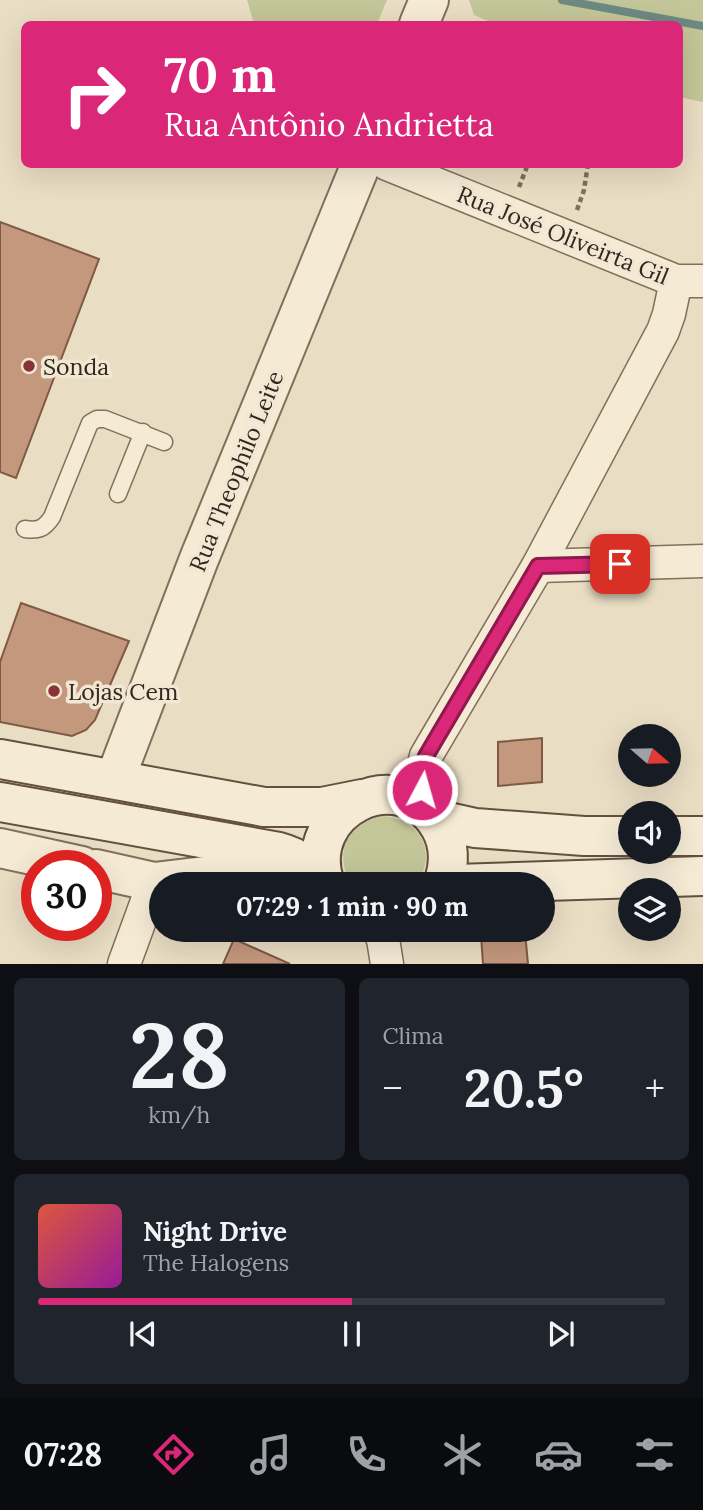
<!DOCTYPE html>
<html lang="pt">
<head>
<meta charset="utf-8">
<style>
  :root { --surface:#171b24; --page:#20242c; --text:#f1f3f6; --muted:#9ea1a6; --line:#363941; --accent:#db2777 }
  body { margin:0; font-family:Lora,serif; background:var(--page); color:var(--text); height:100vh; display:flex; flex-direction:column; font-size:26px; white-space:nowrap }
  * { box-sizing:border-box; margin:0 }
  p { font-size:23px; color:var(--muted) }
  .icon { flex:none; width:38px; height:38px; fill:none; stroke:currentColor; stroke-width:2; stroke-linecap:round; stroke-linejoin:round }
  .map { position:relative; height:964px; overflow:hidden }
  .sheet { display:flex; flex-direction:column; gap:14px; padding:14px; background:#0d0f14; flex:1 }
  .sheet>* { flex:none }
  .guide { position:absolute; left:21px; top:21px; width:662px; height:147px; border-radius:10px; box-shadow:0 7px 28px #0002; background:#db2777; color:#fff; overflow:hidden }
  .needle { width:46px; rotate:110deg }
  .tools { position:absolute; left:618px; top:724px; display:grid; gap:14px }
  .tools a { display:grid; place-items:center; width:63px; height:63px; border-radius:50%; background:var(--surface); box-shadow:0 7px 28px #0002; font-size:35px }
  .speed { position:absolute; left:21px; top:850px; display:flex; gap:14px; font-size:35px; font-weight:700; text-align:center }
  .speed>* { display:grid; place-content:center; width:91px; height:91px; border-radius:50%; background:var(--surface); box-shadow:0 7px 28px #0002; line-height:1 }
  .speed .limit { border:10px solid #d22; background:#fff; color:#111 }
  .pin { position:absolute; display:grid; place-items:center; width:60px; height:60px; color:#fff; margin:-30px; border-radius:14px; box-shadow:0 4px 10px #0006 }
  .me { position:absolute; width:77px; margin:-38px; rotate:6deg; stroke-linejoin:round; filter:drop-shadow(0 0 5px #0008) }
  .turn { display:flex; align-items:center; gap:24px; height:147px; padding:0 28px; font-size:32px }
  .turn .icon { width:91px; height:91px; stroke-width:2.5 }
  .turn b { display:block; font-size:49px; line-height:60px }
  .big { font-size:52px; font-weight:800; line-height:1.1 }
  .sheet .widget { flex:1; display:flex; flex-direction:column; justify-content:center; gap:10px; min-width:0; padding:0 24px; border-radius:10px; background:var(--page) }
  .sheet .dial { align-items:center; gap:0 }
  .dial b { font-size:91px; line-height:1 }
  .song { display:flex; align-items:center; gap:21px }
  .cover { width:84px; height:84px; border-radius:10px; background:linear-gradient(135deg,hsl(10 70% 55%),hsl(300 70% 35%)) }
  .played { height:7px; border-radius:4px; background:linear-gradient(90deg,var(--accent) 50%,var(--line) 50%) }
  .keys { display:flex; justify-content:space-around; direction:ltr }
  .heat { display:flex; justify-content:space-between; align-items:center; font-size:38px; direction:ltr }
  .sheet .tiles { flex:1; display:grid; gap:14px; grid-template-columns:1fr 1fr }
  .widget:last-child { grid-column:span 2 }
  .trip { position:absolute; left:149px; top:872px; width:406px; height:70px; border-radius:35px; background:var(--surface); box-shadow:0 7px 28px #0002; font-weight:800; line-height:70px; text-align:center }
  .tabs { display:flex; height:112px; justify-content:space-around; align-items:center; background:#090b0e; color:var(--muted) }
  .tabs .icon { width:49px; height:49px }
  .tabs .active { color:var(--accent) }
  .tabs b { font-size:32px; color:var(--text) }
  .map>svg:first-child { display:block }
</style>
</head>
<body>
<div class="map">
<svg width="703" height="964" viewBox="0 0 703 964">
  <rect width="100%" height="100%" fill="#e9ddc3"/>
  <g fill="#c2c698">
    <polygon points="247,0 387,0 377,24 254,24"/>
    <polygon points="469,0 703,0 703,102 679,97 679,24 495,24 474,15"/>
    <path d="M382 816C420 819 438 851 417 884H351C333 852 347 824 382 816Z"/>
  </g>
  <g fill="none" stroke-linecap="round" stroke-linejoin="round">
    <polyline stroke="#6d8982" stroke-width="8" points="562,0 703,26"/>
  </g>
  <g fill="#c4987d" stroke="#7e5944" stroke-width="2">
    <polygon points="0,222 99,259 16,478 0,472"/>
    <polygon points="21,603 129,641 95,720 86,730 72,736 0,722 0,662"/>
    <polygon points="542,738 542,782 498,786 498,742"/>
    <polygon points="525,932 528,964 483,964 481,935"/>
    <polygon points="234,939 290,964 223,964"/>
  </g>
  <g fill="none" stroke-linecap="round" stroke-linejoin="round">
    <g stroke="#826f5c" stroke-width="19">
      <g id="service">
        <polyline points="118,494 143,432"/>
        <path d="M25 529C38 531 44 529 52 517L90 423 97 419H105L164 442"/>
      </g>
    </g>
    <g stroke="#826f5c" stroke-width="35">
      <g id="minor">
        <polyline points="387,164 676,281 703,281"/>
        <polyline points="538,566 703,561"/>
        <path d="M435 819C425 794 418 784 426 756L538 566 663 331 669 314 676 281"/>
        <polyline points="378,929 383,939 387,964"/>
        <polyline points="124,964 154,882"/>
      </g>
    </g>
    <g stroke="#826f5c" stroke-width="42">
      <g id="tertiary">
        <polyline points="419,24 429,0"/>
        <polyline points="115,779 199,559 361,164"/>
        <polyline points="0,848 82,866"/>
        <polyline points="96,869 154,882 221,874 250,876 285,884"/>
      </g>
    </g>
    <g stroke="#63503f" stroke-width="42">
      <g id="secondary">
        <polyline points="0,759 264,807 322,807 362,799"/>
        <path d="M0 802 279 852C298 857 312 868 322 884"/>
        <polyline points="435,819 475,828 584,836 630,836"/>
        <polyline points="668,836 703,836"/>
        <path d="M325 884C299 809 401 759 440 827 450 845 450 864 443 884"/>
        <polyline points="456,884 703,876"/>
      </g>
    </g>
    <g stroke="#826f5c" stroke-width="4.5" stroke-dasharray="5 3.5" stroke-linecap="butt">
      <polyline points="519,187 528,164"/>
      <polyline points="577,210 584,190 588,164"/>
    </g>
    <use href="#service" stroke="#f5ebd5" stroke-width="16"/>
    <use href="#minor" stroke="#f5ebd5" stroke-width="32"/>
    <use href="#tertiary" stroke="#f5ebd5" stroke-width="38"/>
    <use href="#secondary" stroke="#f5ebd5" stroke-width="38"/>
  </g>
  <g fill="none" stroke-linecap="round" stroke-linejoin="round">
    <g stroke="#8e194d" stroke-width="18">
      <polyline id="route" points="422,790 421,772 426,756 538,566 620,564"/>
    </g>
    <use href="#route" stroke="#db2777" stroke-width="12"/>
  </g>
  <g fill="#8b3235" stroke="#f1e7d2" stroke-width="2.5">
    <circle cx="29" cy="366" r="7"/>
    <circle cx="54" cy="691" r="7"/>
  </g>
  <g text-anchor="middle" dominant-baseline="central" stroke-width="7" stroke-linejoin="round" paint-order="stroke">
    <g font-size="23" fill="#33281e" stroke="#f1e7d2">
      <text transform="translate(563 235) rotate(22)">Rua José Oliveirta Gil</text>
      <text transform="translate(236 471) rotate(-68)">Rua Theophilo Leite</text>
    </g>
    <g font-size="23" fill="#33281e" stroke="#f1e7d2" text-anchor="start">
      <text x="43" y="366">Sonda</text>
      <text x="68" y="691">Lojas Cem</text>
    </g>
  </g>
</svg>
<div class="tools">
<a><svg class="needle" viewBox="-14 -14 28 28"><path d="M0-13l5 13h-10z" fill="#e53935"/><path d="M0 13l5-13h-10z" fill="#9ea1a6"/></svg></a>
<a><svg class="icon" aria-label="sound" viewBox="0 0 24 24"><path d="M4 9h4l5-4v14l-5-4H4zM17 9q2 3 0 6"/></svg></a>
<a><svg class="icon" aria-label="layers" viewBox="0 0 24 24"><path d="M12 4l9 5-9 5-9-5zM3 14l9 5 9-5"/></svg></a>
</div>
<div class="speed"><div class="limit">30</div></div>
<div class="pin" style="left:620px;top:564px;background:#d93025"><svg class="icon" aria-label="arrive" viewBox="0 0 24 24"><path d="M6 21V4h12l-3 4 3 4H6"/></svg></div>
<svg class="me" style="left:422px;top:790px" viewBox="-20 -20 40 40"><circle r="17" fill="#db2777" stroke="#fff" stroke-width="3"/><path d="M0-11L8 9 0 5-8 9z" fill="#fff"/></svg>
<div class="trip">07:29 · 1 min · 90 m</div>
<div class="guide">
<div class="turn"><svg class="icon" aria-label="right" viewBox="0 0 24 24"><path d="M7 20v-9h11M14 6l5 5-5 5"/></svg><div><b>70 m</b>Rua Antônio Andrietta</div></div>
</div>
</div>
<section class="sheet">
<div class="tiles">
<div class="widget dial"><b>28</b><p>km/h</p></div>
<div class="widget"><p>Clima</p>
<div class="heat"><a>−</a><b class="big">20.5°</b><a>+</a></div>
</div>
<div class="widget">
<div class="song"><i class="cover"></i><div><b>Night Drive</b><p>The Halogens</p></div></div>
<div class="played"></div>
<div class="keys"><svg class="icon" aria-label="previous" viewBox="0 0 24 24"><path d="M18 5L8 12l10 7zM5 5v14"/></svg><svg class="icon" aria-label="pause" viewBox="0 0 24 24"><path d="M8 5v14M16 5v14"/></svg><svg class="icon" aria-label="next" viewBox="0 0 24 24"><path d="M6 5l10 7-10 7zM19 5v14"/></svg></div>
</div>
</div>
</section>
<nav class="tabs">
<b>07:28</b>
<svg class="icon active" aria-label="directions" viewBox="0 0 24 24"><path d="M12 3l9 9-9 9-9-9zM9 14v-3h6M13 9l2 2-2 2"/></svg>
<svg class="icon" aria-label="music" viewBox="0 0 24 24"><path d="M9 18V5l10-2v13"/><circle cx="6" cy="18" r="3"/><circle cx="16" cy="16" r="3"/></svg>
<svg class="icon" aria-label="phone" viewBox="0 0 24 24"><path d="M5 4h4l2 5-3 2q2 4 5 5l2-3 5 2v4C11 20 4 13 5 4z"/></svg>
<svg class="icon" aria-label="climate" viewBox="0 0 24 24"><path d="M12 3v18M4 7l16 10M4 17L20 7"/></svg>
<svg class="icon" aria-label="car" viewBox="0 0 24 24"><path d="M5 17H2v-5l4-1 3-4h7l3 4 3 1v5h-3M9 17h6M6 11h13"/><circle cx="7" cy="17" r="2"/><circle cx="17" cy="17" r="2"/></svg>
<svg class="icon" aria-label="filters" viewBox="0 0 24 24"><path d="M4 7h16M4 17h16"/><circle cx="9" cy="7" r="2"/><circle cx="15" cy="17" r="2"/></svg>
</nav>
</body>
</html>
